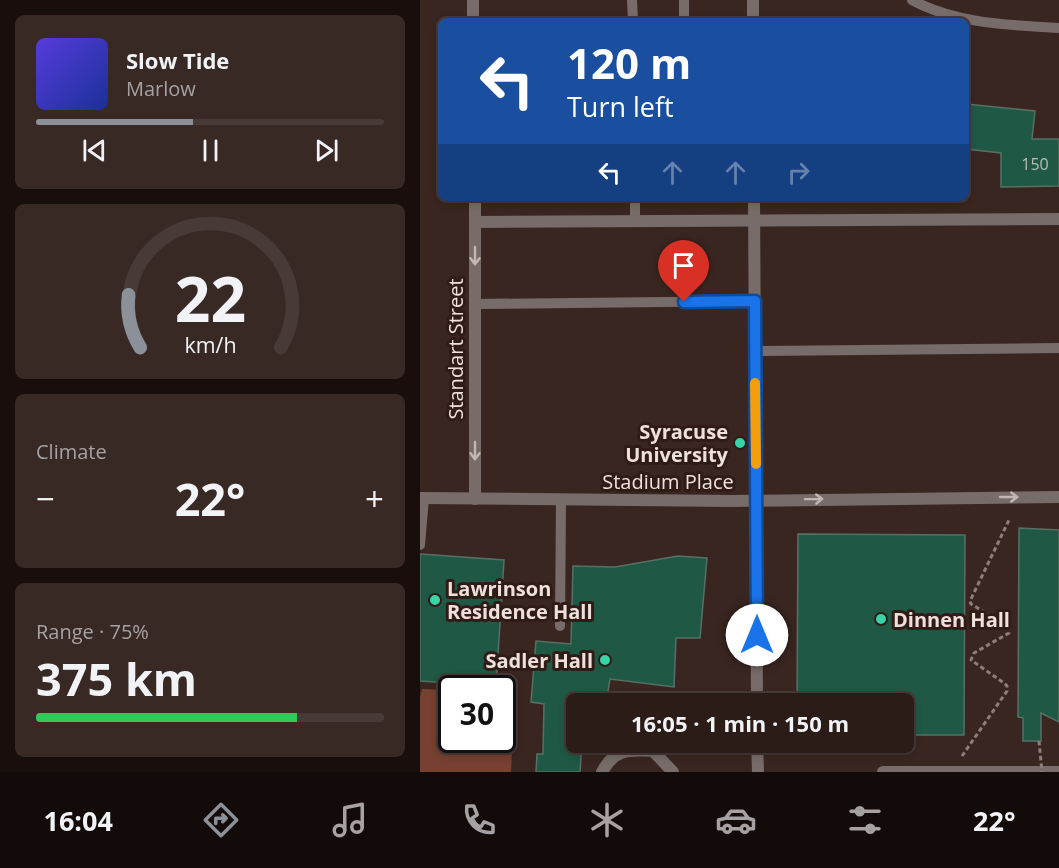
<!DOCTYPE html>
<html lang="en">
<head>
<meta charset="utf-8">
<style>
  :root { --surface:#2c1c18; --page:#382925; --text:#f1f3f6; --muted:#a6a1a2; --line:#483a37; --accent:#8c9099 }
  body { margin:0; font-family:"Open Sans",sans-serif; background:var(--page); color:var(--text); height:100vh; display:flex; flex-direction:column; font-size:22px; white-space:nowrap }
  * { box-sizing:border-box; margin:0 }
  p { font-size:20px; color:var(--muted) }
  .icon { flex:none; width:33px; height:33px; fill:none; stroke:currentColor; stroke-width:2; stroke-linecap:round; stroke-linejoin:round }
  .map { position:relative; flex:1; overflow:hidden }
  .sheet { display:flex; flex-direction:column; gap:15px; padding:15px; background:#180f0d; width:420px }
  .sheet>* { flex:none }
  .guide { position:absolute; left:18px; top:18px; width:531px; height:183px; border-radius:9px; box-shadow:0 3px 9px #0003,0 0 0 2px var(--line); background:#1a4fa0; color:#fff; overflow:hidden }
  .speed { position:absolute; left:18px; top:675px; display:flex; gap:12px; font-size:30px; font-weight:700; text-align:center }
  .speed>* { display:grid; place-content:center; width:78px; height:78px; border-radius:50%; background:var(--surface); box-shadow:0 3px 9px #0003,0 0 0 2px var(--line); line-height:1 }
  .speed .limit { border:3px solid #111; border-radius:9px; background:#fff; color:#111 }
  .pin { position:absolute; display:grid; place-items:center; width:51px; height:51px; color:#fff; margin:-62px -26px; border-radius:50% 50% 50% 0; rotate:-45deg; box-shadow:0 0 6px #0007 }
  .pin .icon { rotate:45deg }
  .me { position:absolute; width:66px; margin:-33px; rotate:0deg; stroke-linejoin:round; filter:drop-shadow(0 0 4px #0008) }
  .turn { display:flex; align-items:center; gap:21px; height:126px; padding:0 30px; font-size:27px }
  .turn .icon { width:78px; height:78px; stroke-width:2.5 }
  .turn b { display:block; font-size:42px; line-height:51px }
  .lanes { display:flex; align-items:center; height:57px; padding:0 30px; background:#0003; justify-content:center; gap:30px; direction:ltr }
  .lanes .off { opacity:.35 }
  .big { font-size:45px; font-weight:700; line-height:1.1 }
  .sheet .card { flex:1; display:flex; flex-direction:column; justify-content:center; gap:9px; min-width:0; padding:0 21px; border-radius:9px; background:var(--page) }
  .sheet .dial { align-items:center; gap:0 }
  .dial svg { height:156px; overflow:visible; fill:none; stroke:var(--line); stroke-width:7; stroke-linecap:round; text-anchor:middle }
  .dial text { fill:var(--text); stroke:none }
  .song { display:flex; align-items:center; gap:18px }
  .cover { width:72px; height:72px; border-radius:9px; background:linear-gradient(135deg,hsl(250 70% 55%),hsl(230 70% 35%)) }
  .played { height:6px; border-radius:3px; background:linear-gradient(90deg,var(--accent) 45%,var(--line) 45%) }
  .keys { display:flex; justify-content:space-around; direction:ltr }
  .heat { display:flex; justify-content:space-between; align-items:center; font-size:33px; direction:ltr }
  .charge { height:9px; border-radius:4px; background:linear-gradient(90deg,#34c759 75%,var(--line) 0) }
  .trip { position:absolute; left:146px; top:693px; width:348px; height:60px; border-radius:9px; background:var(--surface); box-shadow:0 3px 9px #0003,0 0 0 2px var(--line); font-weight:700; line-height:60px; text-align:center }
  .tabs { display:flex; height:96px; justify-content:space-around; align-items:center; background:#120b0a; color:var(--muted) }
  .tabs .icon { width:42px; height:42px }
  .tabs .on { color:var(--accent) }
  .tabs b { font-size:27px; color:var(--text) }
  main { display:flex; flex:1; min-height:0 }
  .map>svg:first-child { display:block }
</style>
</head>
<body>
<main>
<section class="sheet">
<div class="card">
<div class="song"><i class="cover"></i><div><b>Slow Tide</b><p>Marlow</p></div></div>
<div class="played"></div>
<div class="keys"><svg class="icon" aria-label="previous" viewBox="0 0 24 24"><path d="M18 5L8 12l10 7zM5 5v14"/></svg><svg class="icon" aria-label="pause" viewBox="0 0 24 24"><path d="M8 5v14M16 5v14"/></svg><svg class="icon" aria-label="next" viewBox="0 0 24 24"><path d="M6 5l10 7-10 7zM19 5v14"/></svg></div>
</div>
<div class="card dial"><svg viewBox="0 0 100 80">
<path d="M14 69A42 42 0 1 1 86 69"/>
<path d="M14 69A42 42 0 0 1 8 42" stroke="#8c9099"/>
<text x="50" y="56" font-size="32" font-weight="700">22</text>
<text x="50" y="72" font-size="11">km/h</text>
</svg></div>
<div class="card"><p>Climate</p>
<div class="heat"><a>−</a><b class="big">22°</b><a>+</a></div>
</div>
<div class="card"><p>Range · 75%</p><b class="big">375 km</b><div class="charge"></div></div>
</section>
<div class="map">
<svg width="639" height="772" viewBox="0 0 639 772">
  <rect width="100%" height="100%" fill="#3a2620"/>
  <polygon fill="#774030" points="2,689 31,690 32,740 82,740 83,693 88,695 94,703 91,772 0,772 0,697"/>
  <g fill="#1f5845" stroke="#577066" stroke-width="1.5">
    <polygon points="546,104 615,111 612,139 639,139 639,186 581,187 581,153 546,149"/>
    <polygon points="599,528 639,530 639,722 621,713 621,741 603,741 603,718 598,717"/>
    <polygon points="378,534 545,535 544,735 483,735 483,704 377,704"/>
    <polygon points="0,554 84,560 76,686 0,681"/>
    <polygon points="258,556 287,558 280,638 256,638 254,687 190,679 186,704 156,704 156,742 162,742 160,772 116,772 117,754 123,754 124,704 111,702 116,641 151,644 153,566 195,567"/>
  </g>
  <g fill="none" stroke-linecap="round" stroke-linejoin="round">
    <polyline stroke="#8f7e78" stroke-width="3" stroke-dasharray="4.5 3" stroke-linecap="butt" points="542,756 587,691 587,686 584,683 551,660 554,653 589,633 589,627 551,604 550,601 590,518"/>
    <g stroke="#776c69" stroke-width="10">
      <polyline points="212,0 213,21"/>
      <polyline points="264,0 264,21"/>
      <path d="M492 0C536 24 590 25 639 28"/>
      <polyline points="215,198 215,221"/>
      <polyline points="55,304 335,301"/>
      <polyline points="335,351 639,348"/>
      <polyline points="0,545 4,498"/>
      <polyline points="140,626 141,500"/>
    </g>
    <g stroke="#776c69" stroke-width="12">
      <polyline points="53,0 53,21"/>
      <polyline points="333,0 333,21"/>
      <polyline points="55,198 55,499"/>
      <polyline points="334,198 337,704"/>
      <polyline points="55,222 639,219"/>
      <polyline points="0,498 312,501 639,497"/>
      <polyline points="337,742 338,772"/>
      <path d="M182 772C195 748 209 750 233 751L253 772"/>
      <polyline points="463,772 639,772"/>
    </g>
    <polyline stroke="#8f7e78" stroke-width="3" stroke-dasharray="4.5 3" stroke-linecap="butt" points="619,741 622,772"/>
  </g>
  <defs><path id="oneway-shaft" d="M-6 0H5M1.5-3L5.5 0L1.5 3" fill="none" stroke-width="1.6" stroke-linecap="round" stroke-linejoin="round" transform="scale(1.5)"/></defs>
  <g stroke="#c4b7b3">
    <use href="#oneway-shaft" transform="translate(55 256) rotate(90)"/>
    <use href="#oneway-shaft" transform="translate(55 451) rotate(90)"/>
    <use href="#oneway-shaft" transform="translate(589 497)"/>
    <use href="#oneway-shaft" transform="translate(394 499) rotate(-1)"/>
  </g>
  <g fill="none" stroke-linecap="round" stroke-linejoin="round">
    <g stroke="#114b97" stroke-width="15">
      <polyline id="route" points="264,302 335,301 337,635"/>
    </g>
    <use href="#route" stroke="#1a73e8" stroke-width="10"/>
    <polyline stroke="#f59e0b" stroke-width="10" points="335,383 336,464"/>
  </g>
  <g fill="#36d4a7" stroke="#301c16" stroke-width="2">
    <circle cx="320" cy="443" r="6"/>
    <circle cx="15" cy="600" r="6"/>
    <circle cx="461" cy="619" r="6"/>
    <circle cx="185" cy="660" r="6"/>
  </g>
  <g text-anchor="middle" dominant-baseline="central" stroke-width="6" stroke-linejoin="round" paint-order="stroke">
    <g font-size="16" fill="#babeb6">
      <text x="615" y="164">150</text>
    </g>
    <g font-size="20" fill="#eee0db" stroke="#301c16">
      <text transform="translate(35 349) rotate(-90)">Standart Street</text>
      <text x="248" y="481">Stadium Place</text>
    </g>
    <g font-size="20" font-weight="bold" fill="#eee0db" stroke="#301c16" text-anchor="end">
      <text x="308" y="431">Syracuse<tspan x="308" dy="23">University</tspan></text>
      <text x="27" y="588" text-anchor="start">Lawrinson<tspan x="27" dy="23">Residence Hall</tspan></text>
      <text x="473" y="619" text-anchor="start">Dinnen Hall</text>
      <text x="173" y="660">Sadler Hall</text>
    </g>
  </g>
</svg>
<div class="speed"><div class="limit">30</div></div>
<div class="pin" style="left:264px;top:302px;background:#d93025"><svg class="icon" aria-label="arrive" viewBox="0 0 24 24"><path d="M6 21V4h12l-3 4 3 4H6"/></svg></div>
<svg class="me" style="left:337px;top:635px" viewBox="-20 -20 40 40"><circle r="19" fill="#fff"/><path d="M0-13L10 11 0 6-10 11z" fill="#1a73e8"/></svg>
<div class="trip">16:05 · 1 min · 150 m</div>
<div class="guide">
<div class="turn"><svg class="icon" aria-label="left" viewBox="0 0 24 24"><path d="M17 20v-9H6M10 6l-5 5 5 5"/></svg><div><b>120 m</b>Turn left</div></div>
<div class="lanes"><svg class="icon" aria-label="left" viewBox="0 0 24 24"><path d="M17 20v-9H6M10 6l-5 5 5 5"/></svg><svg class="icon off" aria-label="ahead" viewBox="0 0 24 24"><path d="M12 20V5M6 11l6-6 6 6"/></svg><svg class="icon off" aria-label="ahead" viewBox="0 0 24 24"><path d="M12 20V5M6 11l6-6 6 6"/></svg><svg class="icon off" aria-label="right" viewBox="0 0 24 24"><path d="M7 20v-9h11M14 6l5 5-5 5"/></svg></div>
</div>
</div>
</main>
<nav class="tabs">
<b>16:04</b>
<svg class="icon on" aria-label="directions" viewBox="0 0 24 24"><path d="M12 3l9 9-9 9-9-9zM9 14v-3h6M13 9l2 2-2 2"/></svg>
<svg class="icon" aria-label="music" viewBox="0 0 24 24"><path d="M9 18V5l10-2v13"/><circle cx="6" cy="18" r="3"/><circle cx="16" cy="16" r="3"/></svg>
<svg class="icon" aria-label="phone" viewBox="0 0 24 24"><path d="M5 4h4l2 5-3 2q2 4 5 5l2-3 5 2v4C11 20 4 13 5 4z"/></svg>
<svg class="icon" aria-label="climate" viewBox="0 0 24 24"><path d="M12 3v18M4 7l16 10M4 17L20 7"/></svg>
<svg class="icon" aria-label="car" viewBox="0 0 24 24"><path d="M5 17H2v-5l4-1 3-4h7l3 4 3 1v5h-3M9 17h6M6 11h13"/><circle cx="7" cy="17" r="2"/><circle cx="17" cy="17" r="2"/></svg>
<svg class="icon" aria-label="filters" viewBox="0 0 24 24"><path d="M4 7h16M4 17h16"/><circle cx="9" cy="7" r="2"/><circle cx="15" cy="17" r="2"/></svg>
<b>22°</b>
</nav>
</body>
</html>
